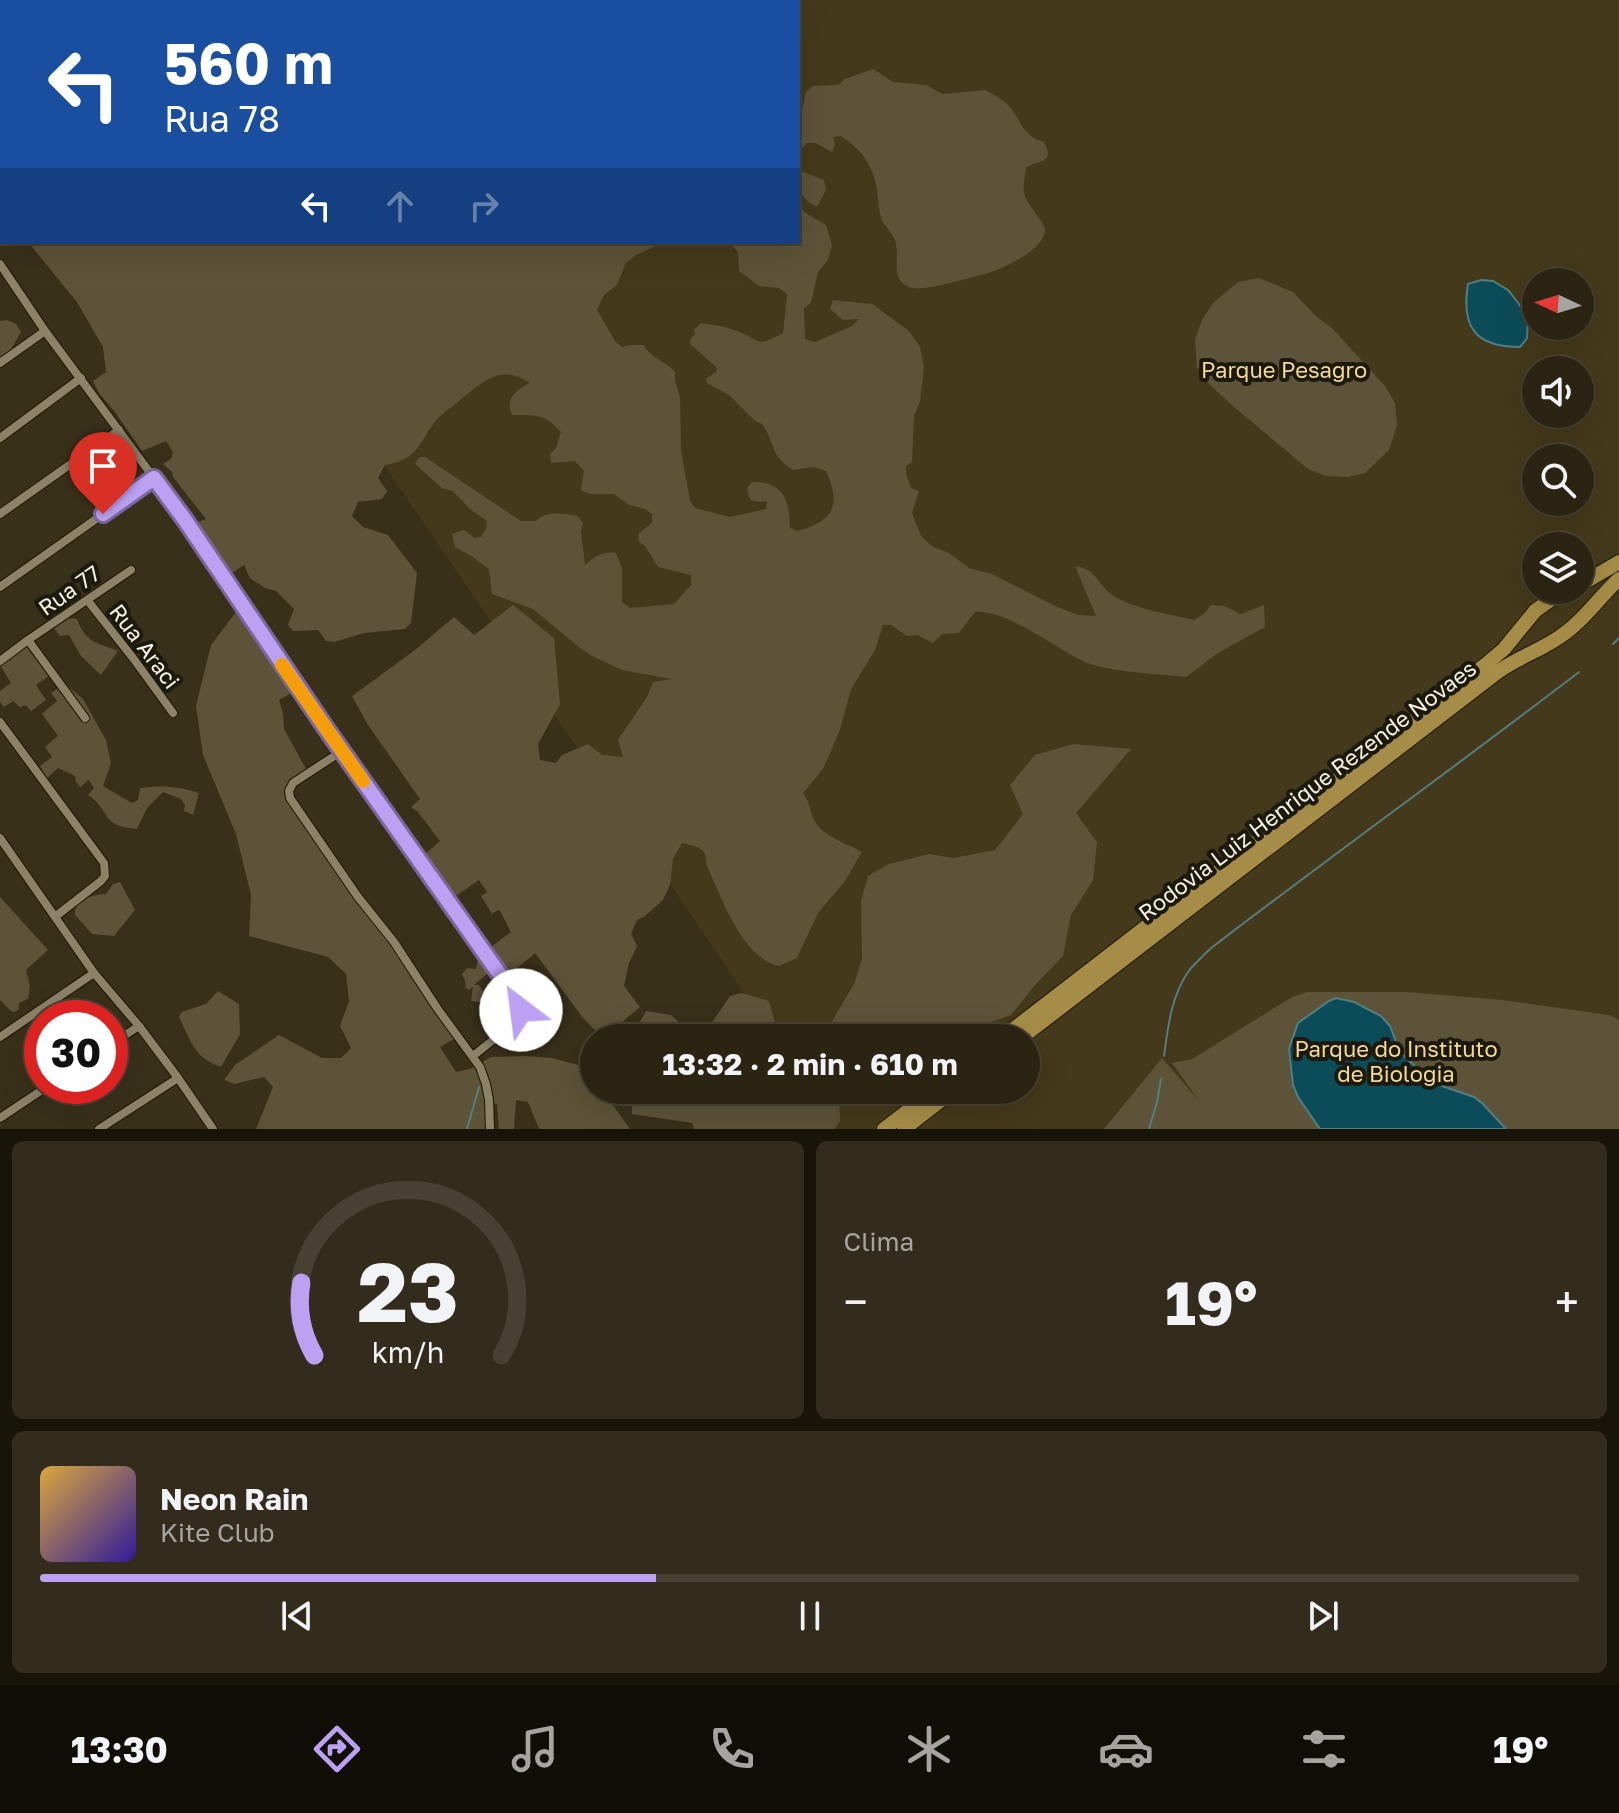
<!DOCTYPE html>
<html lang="pt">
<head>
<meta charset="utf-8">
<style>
  :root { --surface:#2b2413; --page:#332c1c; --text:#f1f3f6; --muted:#a6a4a0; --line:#474133; --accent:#bca0f2 }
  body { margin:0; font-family:"Golos Text",sans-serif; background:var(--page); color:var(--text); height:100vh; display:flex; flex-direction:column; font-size:30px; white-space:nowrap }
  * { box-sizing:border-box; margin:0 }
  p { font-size:26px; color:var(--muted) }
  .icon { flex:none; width:44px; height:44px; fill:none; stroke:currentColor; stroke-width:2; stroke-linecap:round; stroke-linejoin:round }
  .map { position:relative; height:1129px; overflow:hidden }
  .details { display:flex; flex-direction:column; gap:12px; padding:12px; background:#18140a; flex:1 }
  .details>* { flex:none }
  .top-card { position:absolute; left:0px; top:0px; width:800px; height:244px; box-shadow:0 8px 32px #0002,0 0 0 2px var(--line); background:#1a4fa0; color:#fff; overflow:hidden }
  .needle { width:52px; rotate:274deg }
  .buttons { position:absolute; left:1522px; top:268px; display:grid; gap:16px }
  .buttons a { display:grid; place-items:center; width:72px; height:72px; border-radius:50%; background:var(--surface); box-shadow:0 8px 32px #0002,0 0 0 2px var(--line); font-size:40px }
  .speed { position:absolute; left:24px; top:1000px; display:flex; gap:16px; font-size:40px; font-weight:700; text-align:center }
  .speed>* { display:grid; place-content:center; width:104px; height:104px; border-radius:50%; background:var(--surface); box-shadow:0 8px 32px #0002,0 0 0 2px var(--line); line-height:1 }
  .speed .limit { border:12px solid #d22; background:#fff; color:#111 }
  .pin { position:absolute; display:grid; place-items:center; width:68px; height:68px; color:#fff; margin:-82px -34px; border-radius:50% 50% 50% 0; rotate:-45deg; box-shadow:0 0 8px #0007 }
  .pin .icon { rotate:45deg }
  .me { position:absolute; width:88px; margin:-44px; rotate:330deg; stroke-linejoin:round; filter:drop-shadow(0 0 6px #0008) }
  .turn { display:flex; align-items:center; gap:28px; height:168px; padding:0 32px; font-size:36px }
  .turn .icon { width:104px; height:104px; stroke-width:2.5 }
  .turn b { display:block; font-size:56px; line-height:68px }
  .lanes { display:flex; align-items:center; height:76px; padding:0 32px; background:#0003; justify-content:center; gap:40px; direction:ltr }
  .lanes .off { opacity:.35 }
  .big { font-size:60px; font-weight:700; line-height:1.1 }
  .details .widget { flex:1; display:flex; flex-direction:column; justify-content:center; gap:12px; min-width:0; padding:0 28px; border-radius:12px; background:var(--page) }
  .details .dial { align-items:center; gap:0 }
  .dial svg { height:208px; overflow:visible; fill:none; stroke:var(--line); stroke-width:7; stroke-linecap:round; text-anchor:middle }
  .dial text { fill:var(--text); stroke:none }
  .song { display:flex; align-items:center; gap:24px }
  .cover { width:96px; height:96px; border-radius:12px; background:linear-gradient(135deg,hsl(40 70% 55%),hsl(250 70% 35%)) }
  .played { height:8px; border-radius:4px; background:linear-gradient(90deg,var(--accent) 40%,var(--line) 40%) }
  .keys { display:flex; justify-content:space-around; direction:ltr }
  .heat { display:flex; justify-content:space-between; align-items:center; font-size:44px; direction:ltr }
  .details .tiles { flex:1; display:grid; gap:12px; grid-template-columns:1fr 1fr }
  .widget:last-child { grid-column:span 2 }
  .trip { position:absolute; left:580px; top:1024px; width:460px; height:80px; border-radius:40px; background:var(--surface); box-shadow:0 8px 32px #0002,0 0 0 2px var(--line); font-weight:700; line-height:80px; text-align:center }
  .tabs { display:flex; height:128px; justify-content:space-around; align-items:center; background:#110e08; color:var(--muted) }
  .tabs .icon { width:56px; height:56px }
  .tabs .selected { color:var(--accent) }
  .tabs b { font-size:36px; color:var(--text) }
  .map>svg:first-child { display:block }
</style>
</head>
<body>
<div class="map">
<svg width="1619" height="1129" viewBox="0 0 1619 1129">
  <rect width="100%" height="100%" fill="#393019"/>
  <path fill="#44391a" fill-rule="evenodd" d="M67 0H1619V1129H827L808 1090H1026V1038H775L232 242H798V2H69ZM1536 282H1580V326H1536ZM1536 370H1580V414H1536ZM1536 458H1580V502H1536ZM1536 546H1580V590H1536Z"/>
  <g fill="#5d5339">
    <polygon points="364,0 741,0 745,2 365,2"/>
    <path d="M873 69 893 82 926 85 942 94 986 90C993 94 1002 99 1008 105 1022 120 1020 135 1044 142 1056 164 1037 160 1026 168 1025 176 1023 186 1024 193 1026 204 1045 222 1045 230 1045 250 1001 270 984 274 968 278 927 291 912 288 888 282 901 255 895 240 892 233 885 227 882 220 877 206 879 191 874 177 868 158 857 147 841 136L833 137 835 145 832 152 816 143H807L798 152V115L802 111 806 92 813 86 838 85 845 79Z"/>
    <polygon points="798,170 824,180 826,190 817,207 809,203 799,191 798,192"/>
    <path d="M798 201 804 212 826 225 832 245 828 260 818 272 811 303 804 308 805 339 815 342 852 326 859 319 843 320 830 309 833 300 872 304 909 331 920 347 924 367 920 401 914 416 912 462 906 466V474L911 488 919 491 912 513 921 536 933 547 949 553 969 568 992 574 1055 606 1078 615 1096 616 1075 566C1098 569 1097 585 1114 596 1134 609 1170 614 1194 620L1205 613 1211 605 1224 606 1241 614 1264 605 1265 627 1218 653 1186 677C1158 674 1112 672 1087 663 1057 650 1007 609 975 612L959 633 942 634 933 643 917 635 907 636 891 625H883L875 650 851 689 840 730 823 769 803 793C810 802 810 814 816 823 825 837 848 844 862 852L845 881 818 913 797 958 779 966C742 958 722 898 707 866 706 862 706 858 705 854 701 846 690 845 682 843L673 859 670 885 663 900 644 917 637 920 631 934 637 946 629 963 624 986 640 1007 603 1038 583 1018 535 953 509 975 491 947 511 932 500 911 498 910 492 914 481 896 487 892 479 880 453 898 423 856 440 841 418 812 411 807 420 799 368 725 352 696 415 650 454 617 474 635 513 605 554 638 560 704 538 744 540 760 556 763 562 755 588 744 602 755 623 757 618 740 647 697 653 682 671 679 622 670 592 656 580 648 533 609 492 594 489 569 471 556 455 547 452 534 464 530 475 538 481 537 486 529 487 521 470 509 453 491 442 488 415 464 419 457H425L521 521H536C548 510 562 514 578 516L583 523 581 532 585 565C594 557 603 551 616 553L622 568V602L630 608 674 604 691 585V575L658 567 645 546 638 541 639 533 652 523V514L645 509 629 505 614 494H589L581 490 584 471 575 461 551 463 550 454 556 448 561 432C545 414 536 415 512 415 505 398 516 390 530 383 500 363 483 382 459 401 453 407 445 411 439 417 419 440 421 459 385 465L378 478 387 491 382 499 358 502 352 516 363 527 388 535 417 573 411 623 405 629 364 633 334 642 326 641 318 630 293 631 288 625 294 609 276 591 265 588 250 578 244 565 226 577 195 529 196 523 206 519 173 477 172 472 163 464 171 459 173 452 166 441 142 451 115 412 99 393 93 381 106 372 103 347 77 302 28 242H665L638 254 626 263 617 285 604 295 597 310 615 341 622 347 631 345H644C650 358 666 361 675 372V380L680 397 681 450 690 501 695 508 730 517 766 509 767 501 759 502 751 500 749 497 747 488 752 482C785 482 789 500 790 528L798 531C835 520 841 505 826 471L814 467 793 470C769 454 776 445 762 424L755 421 729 395 707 383 706 379 716 372 717 368 690 344V340L695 334 694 330 701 323C712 325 724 326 734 330 760 338 753 350 783 333L787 294 779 288 759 286 739 271 738 252 729 242H798Z"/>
    <polygon points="1259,278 1293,292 1316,316 1332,328 1385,386 1395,403 1397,425 1389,450 1365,473 1348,477 1326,476 1308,469 1234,407 1209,384 1197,367 1195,340 1202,320 1213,303 1238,282"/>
    <polygon points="7,320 16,324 21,332 7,356 0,360 0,321"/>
    <polygon points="239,608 293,692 279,700 283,713 284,729 306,769 284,793 329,862 400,957 454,1039 440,1047 456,1072 470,1069 491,1057 526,1056 552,1058 585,1067 594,1080 594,1090 602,1090 630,1129 539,1129 528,1102 516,1100 514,1129 499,1129 497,1104 488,1102 488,1129 256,1129 273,1087 264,1077 234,1084 224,1080 235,1065 279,1035 322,1058 341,1058 351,1048 340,1026 349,1001 346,974 328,957 249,936 251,895 236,834 203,755 196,706 211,645"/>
    <path d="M65 618 77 619C85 642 97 643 118 651L101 675 81 656 69 635 60 636 54 628 57 623Z"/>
    <polygon points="31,644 52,674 36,685 46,700 31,711 26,705 20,707 13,701 4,707 0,702 0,691 11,683 0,665"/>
    <path d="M65 684 83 699 106 740 111 763 103 786 132 803 138 800 140 788C161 785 179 786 199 793L193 815 184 811 185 805 181 799 163 792 147 808 137 829C99 826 112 811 88 795L94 788 89 780 80 787 76 782 75 776 58 768 47 778 40 766 52 757 45 747 58 736 42 714 57 701 51 693Z"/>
    <polygon points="1073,744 1131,749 1076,813 1097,842 1093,880 1071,915 1063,956 1036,984 1011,1015 984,1025 961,1024 969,1038 631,1038 646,1011 671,1015 693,1036 713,1021 730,996 742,993 769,1001 776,1026 809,1029 831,1023 855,982 862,958 861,901 868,876 889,864 929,854 953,858 995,850 1023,814 1010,785 1035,755"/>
    <path d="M120 882 135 910 114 936 92 934 75 915C74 899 92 895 106 894L113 884Z"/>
    <polygon points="0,897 48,950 26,970 30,986 28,999 19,1003 19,1009 15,1012 11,1011 0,1000"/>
    <path d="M484 954 494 968 474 985H479L489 1001 502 990 509 993C509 1005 501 1001 493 1007 490 1009 488 1012 485 1014L482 1012 480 1002 471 1001 473 987 468 990 466 988 465 981 462 974 467 968 476 969 478 959Z"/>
    <path d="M218 991 239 1004 240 1034 221 1067C193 1057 191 1041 179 1017L182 1012 206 1004Z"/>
    <polygon points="1307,992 1407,992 1502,1000 1609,1015 1619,1020 1619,1129 1104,1129 1162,1058 1199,1101 1172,1063 1192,1059 1292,997"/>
    <polygon points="632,1090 839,1090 840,1121 835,1129 694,1129 692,1123 632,1114"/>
  </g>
  <g fill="#0c4c58" stroke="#527e82" stroke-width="2">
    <path d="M1481 280 1493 281 1508 290 1528 316 1527 338 1520 347C1475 347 1461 327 1468 284Z"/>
    <polygon points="1336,998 1354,1002 1381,1016 1390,1026 1396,1042 1404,1056 1421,1072 1442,1086 1474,1097 1483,1104 1506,1129 1320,1129 1298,1097 1293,1085 1289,1049 1298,1023 1329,1001"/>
  </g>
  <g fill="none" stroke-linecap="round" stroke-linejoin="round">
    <g stroke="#527e82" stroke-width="2">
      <polyline points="1613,644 1619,638"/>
      <path d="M1164 1056C1168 1027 1171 997 1188 972 1194 964 1203 956 1210 949 1332 855 1457 766 1579 672"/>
      <polyline points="467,1129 479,1087"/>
      <polyline points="1149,1129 1157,1102 1161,1079"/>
    </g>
    <g stroke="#201802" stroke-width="10">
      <g id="minor">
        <polyline points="0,264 45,331 185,520 259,631 515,996 521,1010 518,1020 473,1056"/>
        <polyline points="0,363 45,331"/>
        <polyline points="0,438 81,378"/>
        <polyline points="0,514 119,430"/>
        <polyline points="0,587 154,478"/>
        <polyline points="88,601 133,658 173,713"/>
        <polyline points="28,640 85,718"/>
        <polyline points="0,661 28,640 131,570"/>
        <polyline points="0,722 104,863 105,876 101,881 56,916"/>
        <polyline points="342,751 293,783 289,791 290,798 358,897 394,942 437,1008 480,1067 486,1084 489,1100 490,1129"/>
        <polyline points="0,838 94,973 139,1026 178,1078 213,1129"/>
        <polyline points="0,1037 94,973"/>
        <polyline points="110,1045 139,1026"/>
        <polyline points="0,1118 48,1086"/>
        <polyline points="99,1129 178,1078"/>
      </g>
    </g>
    <g stroke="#201802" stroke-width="16">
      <g id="trunk">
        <polyline points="1580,585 1619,562"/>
        <polyline points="1002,1038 1485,665 1504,649 1535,611 1564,590"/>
        <path d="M1021 1038 1499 671C1520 656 1545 649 1565 633 1586 618 1600 596 1619 579"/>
        <polyline points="884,1129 935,1090"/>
        <polyline points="904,1129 954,1090"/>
      </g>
    </g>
    <use href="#minor" stroke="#8c8268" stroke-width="8"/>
    <use href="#trunk" stroke="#a68d47" stroke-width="14"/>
  </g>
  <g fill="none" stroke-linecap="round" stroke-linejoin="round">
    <g stroke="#7a689d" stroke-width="20">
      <polyline id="route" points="103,514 154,478 185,520 325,727 515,996 521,1010"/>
    </g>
    <use href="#route" stroke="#bca0f2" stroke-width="14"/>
    <polyline stroke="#f59e0b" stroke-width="14" points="282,665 363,781"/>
  </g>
  <g text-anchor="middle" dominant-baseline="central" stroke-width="8" stroke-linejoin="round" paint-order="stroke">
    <g font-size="22" fill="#f3d993" stroke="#1c190e">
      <text x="1284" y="369">Parque Pesagro</text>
      <text x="1396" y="1048">Parque do Instituto<tspan x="1396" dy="25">de Biologia</tspan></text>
    </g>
    <g font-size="22" fill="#f7f2e4" stroke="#1c190e">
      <text transform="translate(69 590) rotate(-35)">Rua 77</text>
      <text transform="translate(145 646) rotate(53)">Rua Araci</text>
      <text transform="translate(1307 790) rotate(-37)">Rodovia Luiz Henrique Rezende Novaes</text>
    </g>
  </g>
</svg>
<div class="buttons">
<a><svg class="needle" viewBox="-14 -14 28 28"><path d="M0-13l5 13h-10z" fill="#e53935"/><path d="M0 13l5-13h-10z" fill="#a6a4a0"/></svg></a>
<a><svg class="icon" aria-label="sound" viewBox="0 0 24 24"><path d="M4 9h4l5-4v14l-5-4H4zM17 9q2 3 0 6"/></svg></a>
<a><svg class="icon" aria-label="search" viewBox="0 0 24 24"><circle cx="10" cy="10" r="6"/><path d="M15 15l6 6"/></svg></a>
<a><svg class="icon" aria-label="layers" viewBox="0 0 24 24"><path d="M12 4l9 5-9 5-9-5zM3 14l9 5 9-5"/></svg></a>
</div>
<div class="speed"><div class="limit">30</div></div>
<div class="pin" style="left:103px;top:514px;background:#d93025"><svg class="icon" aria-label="arrive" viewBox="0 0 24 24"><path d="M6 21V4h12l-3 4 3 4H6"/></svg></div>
<svg class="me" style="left:521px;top:1010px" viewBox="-20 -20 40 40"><circle r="19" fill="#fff"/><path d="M0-13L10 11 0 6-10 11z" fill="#bca0f2"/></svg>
<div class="trip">13:32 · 2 min · 610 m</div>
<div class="top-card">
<div class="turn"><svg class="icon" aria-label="left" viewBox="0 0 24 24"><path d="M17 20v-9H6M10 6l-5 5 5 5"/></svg><div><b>560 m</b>Rua 78</div></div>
<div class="lanes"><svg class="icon" aria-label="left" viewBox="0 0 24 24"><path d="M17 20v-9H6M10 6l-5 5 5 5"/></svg><svg class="icon off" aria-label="ahead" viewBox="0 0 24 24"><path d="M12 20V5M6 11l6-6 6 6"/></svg><svg class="icon off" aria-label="right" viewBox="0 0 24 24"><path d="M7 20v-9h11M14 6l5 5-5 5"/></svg></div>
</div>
</div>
<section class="details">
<div class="tiles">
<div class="widget dial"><svg viewBox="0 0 100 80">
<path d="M14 69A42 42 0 1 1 86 69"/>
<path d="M14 69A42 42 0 0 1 9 41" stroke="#bca0f2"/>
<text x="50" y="56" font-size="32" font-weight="700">23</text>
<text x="50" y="72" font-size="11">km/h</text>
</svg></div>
<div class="widget"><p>Clima</p>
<div class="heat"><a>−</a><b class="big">19°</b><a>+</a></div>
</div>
<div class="widget">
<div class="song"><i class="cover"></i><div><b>Neon Rain</b><p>Kite Club</p></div></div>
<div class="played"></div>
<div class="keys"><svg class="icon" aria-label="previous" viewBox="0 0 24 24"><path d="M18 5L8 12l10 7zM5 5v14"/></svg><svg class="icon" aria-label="pause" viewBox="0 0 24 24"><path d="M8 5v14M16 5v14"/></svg><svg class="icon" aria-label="next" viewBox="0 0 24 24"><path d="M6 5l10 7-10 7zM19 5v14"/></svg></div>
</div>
</div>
</section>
<nav class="tabs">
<b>13:30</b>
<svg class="icon selected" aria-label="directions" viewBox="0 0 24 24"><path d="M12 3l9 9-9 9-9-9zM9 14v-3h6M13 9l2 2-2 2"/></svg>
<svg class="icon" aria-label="music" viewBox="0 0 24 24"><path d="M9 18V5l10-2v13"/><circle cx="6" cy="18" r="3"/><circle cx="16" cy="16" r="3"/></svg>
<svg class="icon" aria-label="phone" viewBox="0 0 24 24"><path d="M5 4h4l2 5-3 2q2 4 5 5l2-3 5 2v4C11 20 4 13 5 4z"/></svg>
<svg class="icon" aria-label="climate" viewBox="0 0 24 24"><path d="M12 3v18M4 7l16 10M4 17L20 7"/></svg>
<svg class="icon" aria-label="car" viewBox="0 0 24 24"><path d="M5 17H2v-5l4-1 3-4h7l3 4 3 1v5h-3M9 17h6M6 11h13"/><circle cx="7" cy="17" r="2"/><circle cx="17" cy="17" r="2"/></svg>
<svg class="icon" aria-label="filters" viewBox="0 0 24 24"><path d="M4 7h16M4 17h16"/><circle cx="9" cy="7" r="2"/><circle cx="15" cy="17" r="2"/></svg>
<b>19°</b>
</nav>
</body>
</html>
